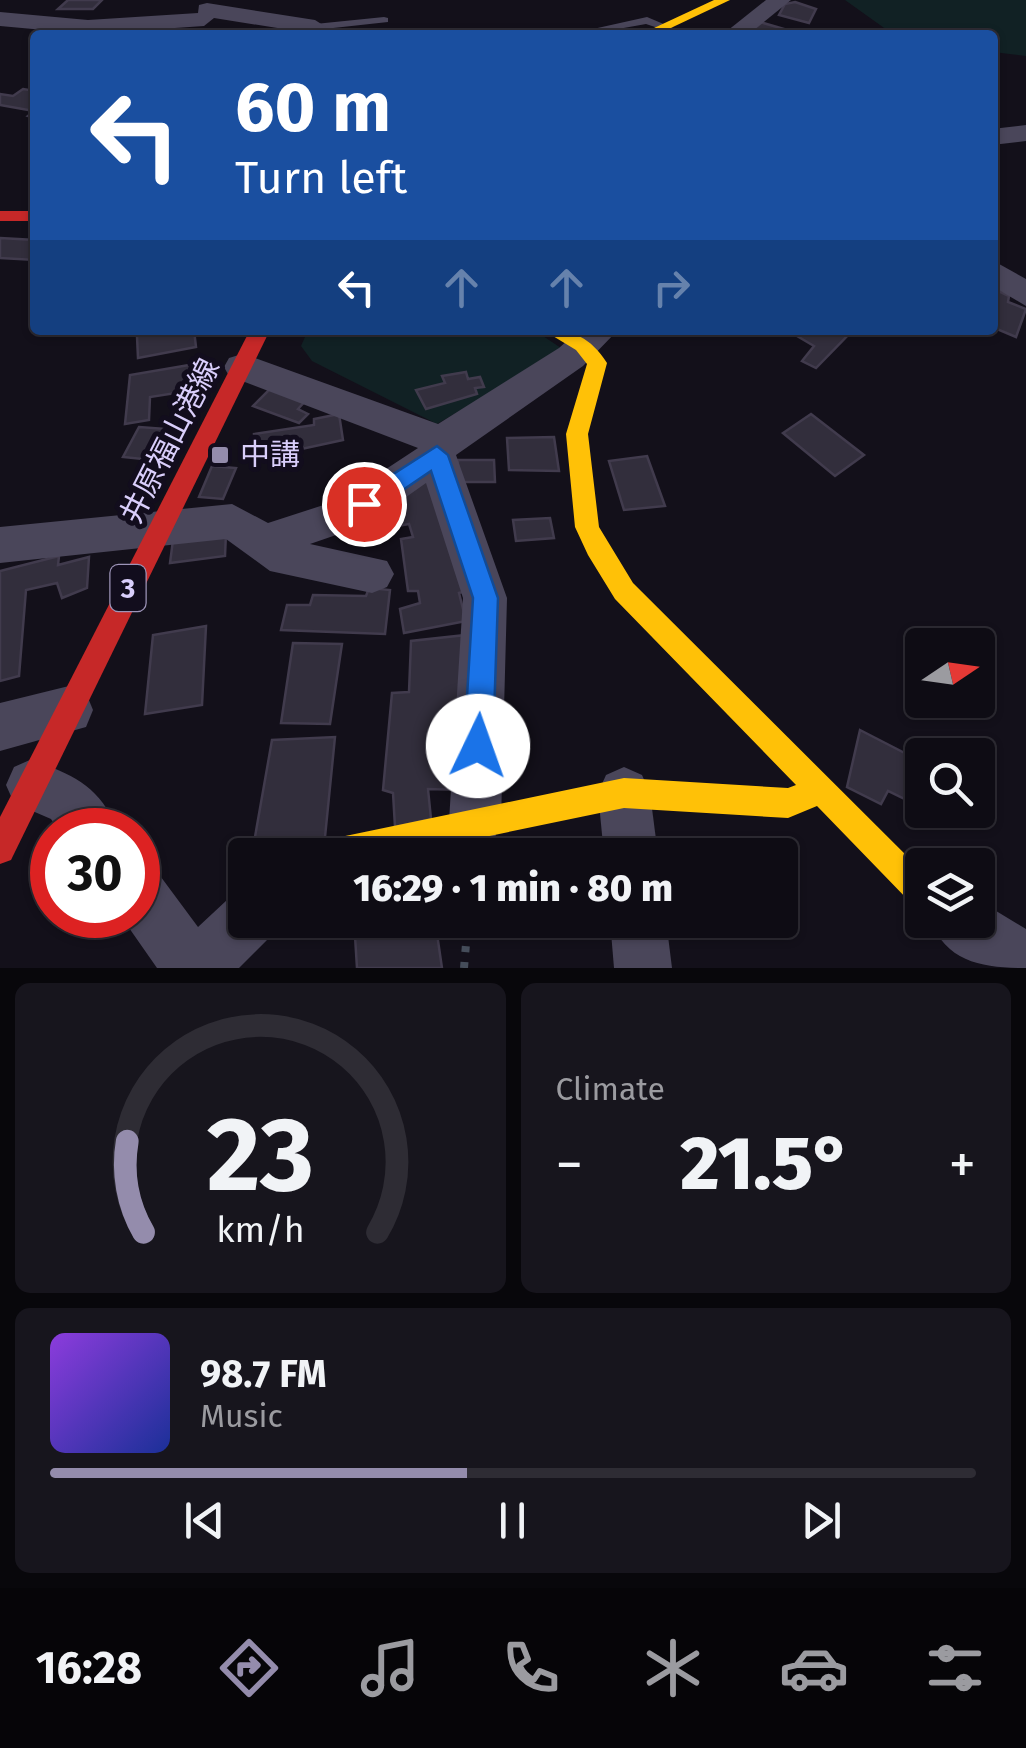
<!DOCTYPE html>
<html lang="en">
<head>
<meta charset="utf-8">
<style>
  :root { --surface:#0e0c14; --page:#17151d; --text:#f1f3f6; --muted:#9b9ba0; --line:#2e2c34; --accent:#948cac }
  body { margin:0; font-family:"Fira Sans","Noto Sans JP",sans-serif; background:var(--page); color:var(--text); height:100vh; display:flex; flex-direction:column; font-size:38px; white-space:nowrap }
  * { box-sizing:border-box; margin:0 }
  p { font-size:32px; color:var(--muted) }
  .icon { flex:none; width:55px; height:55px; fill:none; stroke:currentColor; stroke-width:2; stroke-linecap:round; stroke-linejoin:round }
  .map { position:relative; height:968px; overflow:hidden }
  .panel { display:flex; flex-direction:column; gap:15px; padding:15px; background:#08070b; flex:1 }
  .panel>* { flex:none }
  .hud { position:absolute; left:30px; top:30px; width:968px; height:305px; border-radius:10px; box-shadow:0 2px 8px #0004,0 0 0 2px var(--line); background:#1a4fa0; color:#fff; overflow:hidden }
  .needle { width:65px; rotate:77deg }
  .buttons { position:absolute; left:905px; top:628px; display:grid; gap:20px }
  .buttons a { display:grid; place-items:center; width:90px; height:90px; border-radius:10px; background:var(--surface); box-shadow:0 2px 8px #0004,0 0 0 2px var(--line); font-size:50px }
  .speed { position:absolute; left:30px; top:808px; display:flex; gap:20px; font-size:50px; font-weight:700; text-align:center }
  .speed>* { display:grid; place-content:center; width:130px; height:130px; border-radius:50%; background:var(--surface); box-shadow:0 2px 8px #0004,0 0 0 2px var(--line); line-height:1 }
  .speed .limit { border:15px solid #d22; background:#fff; color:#111 }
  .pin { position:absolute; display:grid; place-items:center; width:85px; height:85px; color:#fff; margin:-42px; border:5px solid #fff; border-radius:50%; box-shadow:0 2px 10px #0007 }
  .me { position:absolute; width:110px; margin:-55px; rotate:3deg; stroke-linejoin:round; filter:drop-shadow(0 0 8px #0008) }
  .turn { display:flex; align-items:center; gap:35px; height:210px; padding:0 40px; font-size:45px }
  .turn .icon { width:130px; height:130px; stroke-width:2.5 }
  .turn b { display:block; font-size:70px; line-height:85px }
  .lanes { display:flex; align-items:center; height:95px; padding:0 40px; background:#0003; justify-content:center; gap:50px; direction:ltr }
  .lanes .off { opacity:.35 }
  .big { font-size:75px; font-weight:800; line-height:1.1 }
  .panel .widget { flex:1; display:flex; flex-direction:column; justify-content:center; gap:15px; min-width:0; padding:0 35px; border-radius:15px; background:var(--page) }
  .panel .dial { align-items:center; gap:0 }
  .dial svg { height:260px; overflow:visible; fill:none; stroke:var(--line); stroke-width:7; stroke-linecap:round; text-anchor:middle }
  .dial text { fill:var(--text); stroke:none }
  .song { display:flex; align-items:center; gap:30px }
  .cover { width:120px; height:120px; border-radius:15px; background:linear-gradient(135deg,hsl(270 70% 55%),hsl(230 70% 35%)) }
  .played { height:10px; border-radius:5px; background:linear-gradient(90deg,var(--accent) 45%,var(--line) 45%) }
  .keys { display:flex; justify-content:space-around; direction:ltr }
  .heat { display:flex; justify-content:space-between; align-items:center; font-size:55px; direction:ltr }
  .panel .tiles { flex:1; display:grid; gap:15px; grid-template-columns:1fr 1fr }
  .widget:last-child { grid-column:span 2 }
  .trip { position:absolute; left:228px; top:838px; width:570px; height:100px; border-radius:10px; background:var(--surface); box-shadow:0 2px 8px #0004,0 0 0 2px var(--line); font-weight:800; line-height:100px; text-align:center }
  .dock { display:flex; height:160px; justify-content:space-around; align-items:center; background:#060508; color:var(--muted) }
  .dock .icon { width:70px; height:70px }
  .dock .on { color:var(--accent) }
  .dock b { font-size:45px; color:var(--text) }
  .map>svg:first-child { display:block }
</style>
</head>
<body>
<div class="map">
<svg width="1026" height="968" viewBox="0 0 1026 968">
  <rect width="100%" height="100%" fill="#13101a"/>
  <g fill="#112124">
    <polygon points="845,0 1026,0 1026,56 993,52 992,35 894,35"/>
    <polygon points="308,330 534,330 564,350 437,424 312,361 301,346"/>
  </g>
  <g fill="#322e3c" stroke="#413b4d" stroke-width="2.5">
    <polygon points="68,0 102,0 93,9 58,9"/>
    <polygon points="795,2 816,9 809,23 779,15 785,4"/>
    <polygon points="760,22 801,34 744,33"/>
    <polygon points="23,89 35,91 35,118 28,116 34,111 0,105 0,94 13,96"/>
    <polygon points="0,238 35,240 35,260 0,258"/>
    <polygon points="992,288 1009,296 1008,302 1026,309 1016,337 992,327"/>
    <polygon points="167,330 194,330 196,347 138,358 137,336"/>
    <polygon points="795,330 853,330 816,368 802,361 814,346 792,333"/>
    <polygon points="195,364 195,390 150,397 149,420 125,424 130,375"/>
    <polygon points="466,372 468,379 480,377 484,387 475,388 477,394 426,409 416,390 445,383 442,376"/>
    <polygon points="271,388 307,399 298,409 308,414 299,423 253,406"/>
    <polygon points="339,414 343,440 255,459 254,434 314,425 314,419"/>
    <polygon points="811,414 864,455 835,476 783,433"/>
    <polygon points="139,427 167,429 152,460 123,457"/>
    <polygon points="554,437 559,471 509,470 507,438"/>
    <polygon points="647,456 665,506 624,510 609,461"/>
    <polygon points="458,460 494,460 495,482 458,482"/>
    <polygon points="212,466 236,468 223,499 199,497"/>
    <polygon points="434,475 470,590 459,593 466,621 404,633 400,609 420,603 418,591 408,591 401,539 413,537 409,524 380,529 376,506"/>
    <polygon points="550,518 554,538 516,541 513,520"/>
    <polygon points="226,533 225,556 170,563 173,540"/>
    <polygon points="59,556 58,565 89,557 87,588 62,598 57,583 26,590 19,676 0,681 0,571"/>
    <polygon points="369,588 390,590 385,634 281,630 287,605 310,605 313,595 366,596"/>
    <polygon points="206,626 202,705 145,714 153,635"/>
    <polygon points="466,635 464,790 428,789 431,819 395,827 393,793 383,790 392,693 409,692 411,641"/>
    <polygon points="293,643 342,644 330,724 281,723"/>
    <polygon points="860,730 922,762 921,807 888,791 881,804 847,787"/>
    <polygon points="335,737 325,837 307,854 252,854 272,740"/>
    <polygon points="354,920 435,920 442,968 357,968"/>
  </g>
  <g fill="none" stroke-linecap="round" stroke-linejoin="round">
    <polyline stroke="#454d5a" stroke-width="8" stroke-dasharray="6 10" stroke-linecap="butt" points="464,968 468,920"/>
    <g fill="#4a465a" fill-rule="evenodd">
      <polygon points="384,17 388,18 388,22 315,30 309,27 315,24"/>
      <polygon points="647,17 673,28 667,31 646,24 590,34 584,31"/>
    </g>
    <g fill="#4a465a" fill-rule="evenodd">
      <polygon points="766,0 791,0 748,35 722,35"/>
      <polygon points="207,3 315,20 326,27 315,34 214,18 204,26 88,34 0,26 0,12 88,20 198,13 199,5"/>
      <polygon points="1026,125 1026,141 992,145 992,129"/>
      <polygon points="992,260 1026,279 1026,306 992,286"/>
      <polygon points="579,330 618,330 583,366 456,455 507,598 501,821 494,840 475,847 456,840 449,821 463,598 426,483 368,524 310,544 387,561 394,574 387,587 372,593 270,571 226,539 0,563 0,527 232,504 268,523 339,500 418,448 229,376 224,367 229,358 242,354 255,358 438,424 559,348"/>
      <polygon points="69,686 86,693 93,710 86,727 0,751 0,703"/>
      <path d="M32 759C75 777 98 784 118 830H58L51 819 14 803 6 785 14 767Z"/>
      <polygon points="624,767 642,775 650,793 658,855 604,855 598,793 606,775"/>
      <polygon points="138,865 158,873 198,927 227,900 245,893 245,920 275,920 267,940 239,968 157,968 120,915 138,915"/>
      <path d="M978 900 1026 929V968C984 968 947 963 930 920H978Z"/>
      <polygon points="610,920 666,920 672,968 614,968"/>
    </g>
    <g fill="#ffc107" fill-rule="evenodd">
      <polygon points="714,0 730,0 656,35 639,35"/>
      <path d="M543 330C574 330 590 337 607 363L588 434 599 527 633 583 922 871V907L911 903 817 806 788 818 624 808 398 855H311L315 844 326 840 624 778 788 788 796 785 615 599 588 555 575 527 566 434 587 364 576 350Z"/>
    </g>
    <g fill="#c62828" fill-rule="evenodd">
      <rect x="0" y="211" width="35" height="10"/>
      <polygon points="250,330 270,330 11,860 0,864 0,817"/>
    </g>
  </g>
  <polygon fill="#1a73e8" stroke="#114b97" stroke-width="2.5" points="437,446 448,455 498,598 493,746 489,757 478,761 468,757 464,746 473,598 431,471 372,511 356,511 352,504 356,498"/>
  <rect fill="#948cac" stroke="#120d1d" stroke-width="4" x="210" y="445" width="20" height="20" rx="5"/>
  <g text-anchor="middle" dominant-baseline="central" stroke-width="10" stroke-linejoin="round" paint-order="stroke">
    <rect fill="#120d1d" stroke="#9d94b8" stroke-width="2.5" x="110.5" y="565" width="35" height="46" rx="8"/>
    <g font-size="28" font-weight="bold" fill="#d9cefb">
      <text x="128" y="588">3</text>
    </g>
    <g font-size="30" fill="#d9cefb" stroke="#120d1d">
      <text transform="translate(170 441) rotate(-63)">井原福山港線</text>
    </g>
    <g font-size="30" fill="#d9cefb" stroke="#120d1d" text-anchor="start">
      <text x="240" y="455">中講</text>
    </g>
  </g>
</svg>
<div class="buttons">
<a><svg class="needle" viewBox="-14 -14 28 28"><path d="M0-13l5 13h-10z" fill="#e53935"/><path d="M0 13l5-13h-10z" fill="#9b9ba0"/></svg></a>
<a><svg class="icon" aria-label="search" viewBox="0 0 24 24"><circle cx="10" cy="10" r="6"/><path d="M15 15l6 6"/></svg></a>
<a><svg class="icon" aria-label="layers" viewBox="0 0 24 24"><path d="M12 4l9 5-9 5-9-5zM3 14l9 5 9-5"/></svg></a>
</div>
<div class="speed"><div class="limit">30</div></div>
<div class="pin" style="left:364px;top:504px;background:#d93025"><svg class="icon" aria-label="arrive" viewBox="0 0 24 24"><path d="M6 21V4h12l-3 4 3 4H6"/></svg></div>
<svg class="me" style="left:478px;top:746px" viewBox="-20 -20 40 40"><circle r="19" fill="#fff"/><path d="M0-13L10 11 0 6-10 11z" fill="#1a73e8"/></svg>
<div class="trip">16:29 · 1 min · 80 m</div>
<div class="hud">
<div class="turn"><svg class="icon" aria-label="left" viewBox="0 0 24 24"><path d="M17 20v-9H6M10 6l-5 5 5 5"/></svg><div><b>60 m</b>Turn left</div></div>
<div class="lanes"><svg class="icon" aria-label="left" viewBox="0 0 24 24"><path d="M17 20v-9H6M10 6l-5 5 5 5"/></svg><svg class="icon off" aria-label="ahead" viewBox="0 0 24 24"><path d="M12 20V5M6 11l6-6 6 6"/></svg><svg class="icon off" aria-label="ahead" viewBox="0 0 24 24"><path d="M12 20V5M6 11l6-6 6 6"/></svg><svg class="icon off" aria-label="right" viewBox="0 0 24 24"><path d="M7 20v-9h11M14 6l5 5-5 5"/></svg></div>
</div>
</div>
<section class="panel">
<div class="tiles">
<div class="widget dial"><svg viewBox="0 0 100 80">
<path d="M14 69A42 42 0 1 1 86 69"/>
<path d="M14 69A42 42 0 0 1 9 41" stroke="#948cac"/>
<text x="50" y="56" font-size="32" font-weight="700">23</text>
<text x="50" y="72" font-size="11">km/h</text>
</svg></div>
<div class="widget"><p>Climate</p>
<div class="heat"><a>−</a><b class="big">21.5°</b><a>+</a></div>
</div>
<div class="widget">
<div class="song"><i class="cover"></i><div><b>98.7 FM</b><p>Music</p></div></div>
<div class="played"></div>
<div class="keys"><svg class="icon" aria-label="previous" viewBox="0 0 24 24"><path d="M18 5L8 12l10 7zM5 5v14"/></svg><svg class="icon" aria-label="pause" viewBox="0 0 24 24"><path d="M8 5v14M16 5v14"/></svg><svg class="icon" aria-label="next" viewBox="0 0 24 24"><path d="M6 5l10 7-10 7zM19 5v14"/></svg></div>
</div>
</div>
</section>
<nav class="dock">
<b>16:28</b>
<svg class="icon on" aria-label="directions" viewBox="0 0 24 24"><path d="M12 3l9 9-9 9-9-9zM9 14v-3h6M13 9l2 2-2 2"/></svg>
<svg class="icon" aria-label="music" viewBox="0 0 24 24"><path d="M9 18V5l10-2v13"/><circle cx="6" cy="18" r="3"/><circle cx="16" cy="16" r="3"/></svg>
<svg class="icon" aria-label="phone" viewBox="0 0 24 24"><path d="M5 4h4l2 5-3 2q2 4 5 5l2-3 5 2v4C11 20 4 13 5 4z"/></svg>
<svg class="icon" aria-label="climate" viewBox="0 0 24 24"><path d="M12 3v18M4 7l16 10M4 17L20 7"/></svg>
<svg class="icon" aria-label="car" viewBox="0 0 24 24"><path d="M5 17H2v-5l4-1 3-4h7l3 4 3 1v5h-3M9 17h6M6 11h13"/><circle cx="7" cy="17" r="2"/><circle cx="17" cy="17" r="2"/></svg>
<svg class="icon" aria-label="filters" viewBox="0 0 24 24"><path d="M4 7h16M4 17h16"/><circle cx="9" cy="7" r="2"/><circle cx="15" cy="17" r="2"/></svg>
</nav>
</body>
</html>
